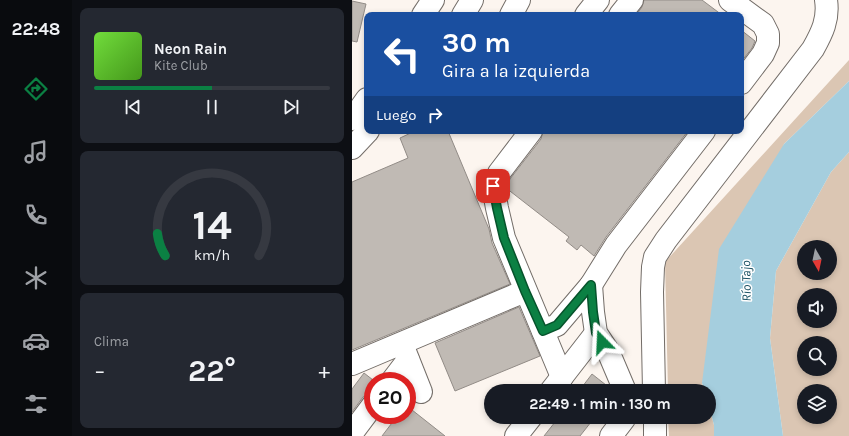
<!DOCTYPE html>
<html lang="es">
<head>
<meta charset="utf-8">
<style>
  :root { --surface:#171b24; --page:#242831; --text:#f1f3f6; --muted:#9ea1a6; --line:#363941; --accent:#0b8043 }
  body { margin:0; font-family:Karla,sans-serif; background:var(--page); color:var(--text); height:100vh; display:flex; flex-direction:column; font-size:15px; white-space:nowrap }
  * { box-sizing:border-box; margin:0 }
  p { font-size:13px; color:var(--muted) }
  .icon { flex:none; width:22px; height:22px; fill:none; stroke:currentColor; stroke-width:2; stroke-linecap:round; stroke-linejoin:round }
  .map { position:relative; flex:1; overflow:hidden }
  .side { display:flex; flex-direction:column; gap:8px; padding:8px; background:#0d0f14; width:280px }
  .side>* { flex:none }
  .hud { position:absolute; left:12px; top:12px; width:380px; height:122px; border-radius:8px; box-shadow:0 2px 6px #0003; background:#1a4fa0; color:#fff; overflow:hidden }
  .needle { width:26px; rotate:171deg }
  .controls { position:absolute; left:445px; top:240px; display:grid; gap:8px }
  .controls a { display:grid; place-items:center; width:40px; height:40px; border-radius:50%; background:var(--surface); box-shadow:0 2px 6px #0003; font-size:20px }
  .speed { position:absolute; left:12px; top:372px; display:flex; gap:8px; font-size:20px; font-weight:700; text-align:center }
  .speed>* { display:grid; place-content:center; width:52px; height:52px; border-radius:50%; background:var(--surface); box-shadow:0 2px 6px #0003; line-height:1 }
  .speed .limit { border:6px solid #d22; background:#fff; color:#111 }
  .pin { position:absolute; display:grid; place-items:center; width:34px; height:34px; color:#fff; margin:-17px; border-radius:8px; box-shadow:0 2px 6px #0006 }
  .me { position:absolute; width:44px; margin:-22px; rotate:339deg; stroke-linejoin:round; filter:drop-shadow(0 0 3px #0008) }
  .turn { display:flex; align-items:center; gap:14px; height:84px; padding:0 12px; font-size:18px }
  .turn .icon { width:52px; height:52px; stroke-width:2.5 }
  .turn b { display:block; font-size:28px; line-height:34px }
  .then { display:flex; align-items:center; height:38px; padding:0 12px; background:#0003; gap:8px; font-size:15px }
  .big { font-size:30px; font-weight:700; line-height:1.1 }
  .side .widget { flex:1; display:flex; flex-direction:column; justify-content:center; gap:6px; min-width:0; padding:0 14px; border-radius:8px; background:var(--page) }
  .side .dial { align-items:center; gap:0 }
  .dial svg { height:104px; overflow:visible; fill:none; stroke:var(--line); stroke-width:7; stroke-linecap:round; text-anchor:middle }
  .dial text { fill:var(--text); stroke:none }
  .song { display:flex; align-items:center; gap:12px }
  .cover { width:48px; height:48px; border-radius:6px; background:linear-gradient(135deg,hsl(100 70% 55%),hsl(100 70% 35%)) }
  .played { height:4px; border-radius:2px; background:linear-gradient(90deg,var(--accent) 50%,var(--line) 50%) }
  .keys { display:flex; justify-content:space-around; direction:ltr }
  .heat { display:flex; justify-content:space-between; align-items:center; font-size:22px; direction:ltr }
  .trip { position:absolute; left:132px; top:384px; width:232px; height:40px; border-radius:20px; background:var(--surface); box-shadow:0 2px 6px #0003; font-weight:700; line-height:40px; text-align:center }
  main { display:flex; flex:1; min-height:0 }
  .tabs { display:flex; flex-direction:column; width:72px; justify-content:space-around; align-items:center; background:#090b0e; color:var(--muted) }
  .tabs .icon { width:28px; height:28px }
  .tabs .on { color:var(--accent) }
  .tabs b { font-size:18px; color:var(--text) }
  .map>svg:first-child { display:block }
</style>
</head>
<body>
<main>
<nav class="tabs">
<b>22:48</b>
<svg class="icon on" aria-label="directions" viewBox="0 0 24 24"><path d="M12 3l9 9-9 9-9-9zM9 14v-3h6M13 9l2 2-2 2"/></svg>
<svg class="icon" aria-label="music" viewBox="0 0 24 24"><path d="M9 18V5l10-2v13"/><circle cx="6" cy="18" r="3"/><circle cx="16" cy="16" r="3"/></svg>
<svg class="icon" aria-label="phone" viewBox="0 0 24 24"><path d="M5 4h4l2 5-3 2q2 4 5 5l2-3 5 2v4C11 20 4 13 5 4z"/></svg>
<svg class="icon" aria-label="climate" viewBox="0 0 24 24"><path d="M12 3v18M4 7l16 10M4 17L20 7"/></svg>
<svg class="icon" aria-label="car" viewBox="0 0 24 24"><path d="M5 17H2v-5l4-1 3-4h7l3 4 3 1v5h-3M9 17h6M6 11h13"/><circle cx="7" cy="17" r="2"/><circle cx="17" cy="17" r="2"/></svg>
<svg class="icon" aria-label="filters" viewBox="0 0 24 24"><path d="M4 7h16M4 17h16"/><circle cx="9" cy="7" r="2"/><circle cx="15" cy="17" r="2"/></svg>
</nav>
<section class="side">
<div class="widget">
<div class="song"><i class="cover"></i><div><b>Neon Rain</b><p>Kite Club</p></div></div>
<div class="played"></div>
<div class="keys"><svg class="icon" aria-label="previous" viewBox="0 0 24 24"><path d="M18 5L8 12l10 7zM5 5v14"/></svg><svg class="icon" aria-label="pause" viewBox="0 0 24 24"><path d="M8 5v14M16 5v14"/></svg><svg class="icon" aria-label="next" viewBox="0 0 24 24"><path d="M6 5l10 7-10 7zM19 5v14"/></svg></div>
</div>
<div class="widget dial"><svg viewBox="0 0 100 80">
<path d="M14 69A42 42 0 1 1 86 69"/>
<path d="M14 69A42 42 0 0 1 8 52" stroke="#0b8043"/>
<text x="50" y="56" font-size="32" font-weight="700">14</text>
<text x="50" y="72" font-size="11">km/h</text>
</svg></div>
<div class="widget"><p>Clima</p>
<div class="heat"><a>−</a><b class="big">22°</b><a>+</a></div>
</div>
</section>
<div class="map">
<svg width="497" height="436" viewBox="0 0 497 436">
  <rect width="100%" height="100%" fill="#fcf5ef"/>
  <g fill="#dbc6b3" fill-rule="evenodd">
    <polygon points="497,60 497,81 432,144 350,383 353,391 316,391 313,262"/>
    <path d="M497 152V436H431L418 338 424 271 479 172ZM452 247H478V273H452ZM452 295H478V321H452ZM452 343H478V369H452ZM452 391H478V417H452Z"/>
    <polygon points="357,406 362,425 362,436 317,436 316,417 357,417"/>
  </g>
  <polygon fill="#a5cede" points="497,81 497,152 479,172 424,271 418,338 431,436 362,436 362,425 357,406 357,391 353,391 350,383 367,249 432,144"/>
  <g fill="#c0bab4" stroke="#928c87">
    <polygon points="292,0 350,0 370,15 284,15 290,7"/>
    <polygon points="0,1 14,4 5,42 0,41"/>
    <polygon points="389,30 403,41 400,48 389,62"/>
    <polygon points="63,131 96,131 137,229 140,243 158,284 0,350 0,182 56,158 48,138"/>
    <polygon points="191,131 336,131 254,237 242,256 229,245 225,250 214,241 217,237 154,188 158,179 189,139"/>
    <polygon points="167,307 188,356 103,391 83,343"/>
    <polygon points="12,373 21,380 21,393 16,394 11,397 0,412 0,389"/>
    <polygon points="240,374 259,389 259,391 227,391"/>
    <polygon points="55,406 93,436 30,436 46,415 55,415"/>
    <polygon points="207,417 243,417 228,436 192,436"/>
  </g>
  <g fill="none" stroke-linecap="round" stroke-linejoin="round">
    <g stroke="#736d68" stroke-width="24">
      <g id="minor">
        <polyline points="378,0 411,24 416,34 416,43 411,54 389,83"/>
        <polyline points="71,15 81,0"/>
        <polyline points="111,15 120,0"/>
        <polyline points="159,15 167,0"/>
        <polyline points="234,15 246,0"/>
        <polyline points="268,15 280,0"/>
        <polyline points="0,119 5,113 15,99"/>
        <polyline points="179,131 147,173 141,186 145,208 152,238 210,377"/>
        <polyline points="0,148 16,131"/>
        <polyline points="239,285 241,312 244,333 256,351 273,391"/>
        <polyline points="191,331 205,325 239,285 264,245 352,131"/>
        <polyline points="50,344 69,392"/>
        <polyline points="0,364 173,291"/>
        <polyline points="40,381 56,360"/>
        <polyline points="199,391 244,333"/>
        <path d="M302 391 300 292 301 267 303 257 314 240 461 49C470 33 477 19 474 0"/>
        <polyline points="303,417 303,436"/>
        <polyline points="0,433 21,405"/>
        <polyline points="164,436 179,417"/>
        <polyline points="259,436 272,419 273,417"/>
      </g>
    </g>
    <use href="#minor" stroke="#fff" stroke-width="22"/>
  </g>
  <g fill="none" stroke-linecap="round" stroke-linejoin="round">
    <g stroke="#07532c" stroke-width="10">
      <polyline id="route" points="141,186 145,208 152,238 173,291 191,331 205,325 239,285 241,312 244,333 250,342"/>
    </g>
    <use href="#route" stroke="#0b8043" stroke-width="7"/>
  </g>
  <g text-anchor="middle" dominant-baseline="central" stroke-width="3" stroke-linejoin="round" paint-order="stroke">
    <g font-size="13" font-style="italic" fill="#1a5163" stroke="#fff">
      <text transform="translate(394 281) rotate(-91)">Río Tajo</text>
    </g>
  </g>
</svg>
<div class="controls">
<a><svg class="needle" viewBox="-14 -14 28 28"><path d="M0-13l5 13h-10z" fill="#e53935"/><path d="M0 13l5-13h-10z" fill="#9ea1a6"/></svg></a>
<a><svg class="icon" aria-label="sound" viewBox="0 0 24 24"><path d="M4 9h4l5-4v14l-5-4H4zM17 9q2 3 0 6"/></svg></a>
<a><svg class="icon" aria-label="search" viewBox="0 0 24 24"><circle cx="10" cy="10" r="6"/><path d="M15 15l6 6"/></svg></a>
<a><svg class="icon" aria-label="layers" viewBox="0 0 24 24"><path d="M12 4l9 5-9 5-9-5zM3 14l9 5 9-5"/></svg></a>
</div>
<div class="speed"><div class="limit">20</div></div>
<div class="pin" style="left:141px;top:186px;background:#d93025"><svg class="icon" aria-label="arrive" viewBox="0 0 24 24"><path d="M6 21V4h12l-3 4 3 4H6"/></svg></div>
<svg class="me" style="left:250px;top:342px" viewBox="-20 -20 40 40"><path d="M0-17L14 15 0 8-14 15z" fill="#0b8043" stroke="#fff" stroke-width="4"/></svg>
<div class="trip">22:49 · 1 min · 130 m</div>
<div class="hud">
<div class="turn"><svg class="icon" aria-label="left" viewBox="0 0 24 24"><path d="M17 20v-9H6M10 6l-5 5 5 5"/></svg><div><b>30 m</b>Gira a la izquierda</div></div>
<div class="then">Luego<svg class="icon" aria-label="right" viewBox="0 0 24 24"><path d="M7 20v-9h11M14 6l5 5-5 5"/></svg></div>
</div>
</div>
</main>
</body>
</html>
